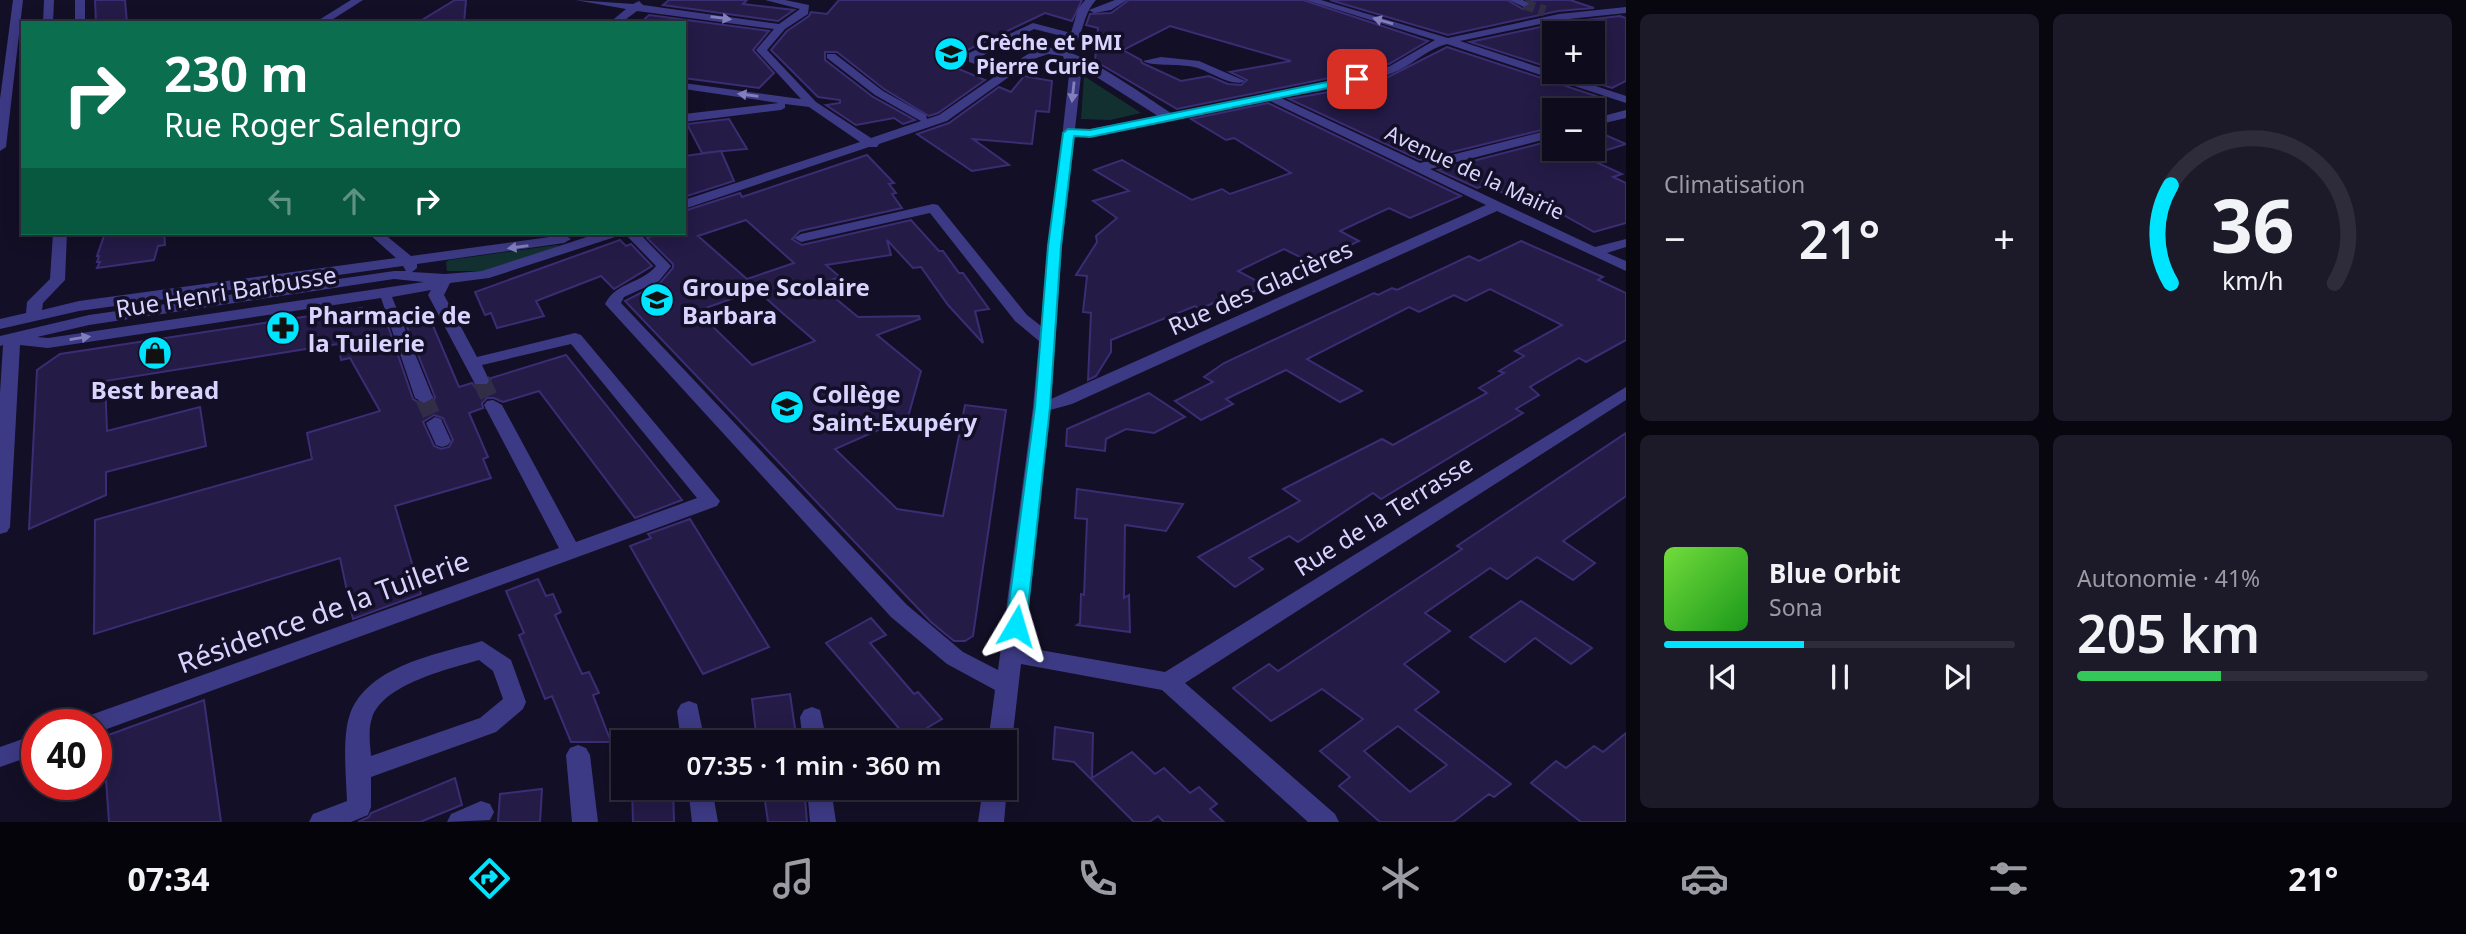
<!DOCTYPE html>
<html lang="fr">
<head>
<meta charset="utf-8">
<style>
  :root { --surface:#0e0b1c; --page:#1c1929; --text:#f1f3f6; --muted:#9b9ba3; --line:#2e2b3b; --accent:#00e5ff }
  body { margin:0; font-family:"Noto Sans",sans-serif; background:var(--page); color:var(--text); height:100vh; display:flex; flex-direction:column; font-size:26px; white-space:nowrap }
  * { box-sizing:border-box; margin:0 }
  p { font-size:23px; color:var(--muted) }
  .icon { flex:none; width:38px; height:38px; fill:none; stroke:currentColor; stroke-width:2; stroke-linecap:round; stroke-linejoin:round }
  .map { position:relative; flex:1; overflow:hidden }
  .sheet { display:flex; flex-direction:column; gap:14px; padding:14px; background:#08060f; width:840px }
  .sheet>* { flex:none }
  .top-card { position:absolute; left:21px; top:21px; width:665px; height:214px; border-radius:0px; box-shadow:0 4px 18px #0003,0 0 0 2px var(--line); background:#0b6e4f; color:#fff; overflow:hidden }
  .controls { position:absolute; left:1542px; top:21px; display:grid; gap:14px }
  .controls a { display:grid; place-items:center; width:63px; height:63px; border-radius:0px; background:var(--surface); box-shadow:0 4px 18px #0003,0 0 0 2px var(--line); font-size:35px }
  .speed { position:absolute; left:21px; top:709px; display:flex; gap:14px; font-size:35px; font-weight:700; text-align:center }
  .speed>* { display:grid; place-content:center; width:91px; height:91px; border-radius:50%; background:var(--surface); box-shadow:0 4px 18px #0003,0 0 0 2px var(--line); line-height:1 }
  .speed .limit { border:10px solid #d22; background:#fff; color:#111 }
  .pin { position:absolute; display:grid; place-items:center; width:60px; height:60px; color:#fff; margin:-30px; border-radius:14px; box-shadow:0 4px 10px #0006 }
  .me { position:absolute; width:77px; margin:-38px; rotate:7deg; stroke-linejoin:round; filter:drop-shadow(0 0 5px #0008) }
  .turn { display:flex; align-items:center; gap:24px; height:147px; padding:0 28px; font-size:32px }
  .turn .icon { width:91px; height:91px; stroke-width:2.5 }
  .turn b { display:block; font-size:49px; line-height:60px }
  .lanes { display:flex; align-items:center; height:66px; padding:0 28px; background:#0003; justify-content:center; gap:35px; direction:ltr }
  .lanes .off { opacity:.35 }
  .big { font-size:52px; font-weight:600; line-height:1.1 }
  .sheet .card { flex:1; display:flex; flex-direction:column; justify-content:center; gap:10px; min-width:0; padding:0 24px; border-radius:10px; background:var(--page) }
  .sheet .dial { align-items:center; gap:0 }
  .dial svg { height:182px; overflow:visible; fill:none; stroke:var(--line); stroke-width:7; stroke-linecap:round; text-anchor:middle }
  .dial text { fill:var(--text); stroke:none }
  .song { display:flex; align-items:center; gap:21px }
  .cover { width:84px; height:84px; border-radius:10px; background:linear-gradient(135deg,hsl(100 70% 55%),hsl(120 70% 35%)) }
  .played { height:7px; border-radius:4px; background:linear-gradient(90deg,var(--accent) 40%,var(--line) 40%) }
  .keys { display:flex; justify-content:space-around; direction:ltr }
  .heat { display:flex; justify-content:space-between; align-items:center; font-size:38px; direction:ltr }
  .charge { height:10px; border-radius:5px; background:linear-gradient(90deg,#34c759 41%,var(--line) 0) }
  .sheet .tiles { flex:1; display:grid; gap:14px; grid-template-columns:repeat(2,1fr) }
  .trip { position:absolute; left:611px; top:730px; width:406px; height:70px; border-radius:0px; background:var(--surface); box-shadow:0 4px 18px #0003,0 0 0 2px var(--line); font-weight:600; line-height:70px; text-align:center }
  .dock { display:flex; height:112px; justify-content:space-around; align-items:center; background:#06040b; color:var(--muted) }
  .dock .icon { width:49px; height:49px }
  .dock .active { color:var(--accent) }
  .dock b { font-size:32px; color:var(--text) }
  main { display:flex; flex:1; min-height:0 }
  .map>svg:first-child { display:block }
</style>
</head>
<body>
<main>
<div class="map">
<svg width="1626" height="822" viewBox="0 0 1626 822">
  <rect width="100%" height="100%" fill="#130f26"/>
  <g fill="#12302f">
    <polygon points="1084,76 1141,113 1110,120 1081,119"/>
    <polygon points="557,245 559,246 486,271 447,271 446,262 449,260"/>
  </g>
  <g fill="#241b47" stroke="#3b2d73" stroke-width="2" fill-rule="evenodd">
    <polygon points="95,0 125,0 127,23 96,23"/>
    <polygon points="455,0 466,0 464,23 417,23"/>
    <polygon points="669,0 747,0 743,4 794,10 778,21 663,5"/>
    <polygon points="839,0 1082,0 1072,21 1045,13 942,62 985,80 938,113 929,116 884,89 837,52 825,52 825,60 873,97 915,120 903,124 894,118 856,125 826,105 840,103 840,100 818,97 771,50 787,31 809,16 811,12 827,14"/>
    <path d="M1129 0H1303L1428 41 1389 64 1354 73 1177 109 1095 61 1098 28 1086 25 1090 14 1111 13ZM1170 26 1291 61 1230 72 1247 80 1241 85 1228 84 1209 76 1181 81 1142 63 1141 60 1123 50Z"/>
    <polygon points="1330,0 1507,0 1523,9 1531,5 1528,0 1570,0 1594,8 1558,11 1448,35"/>
    <polygon points="649,15 769,31 753,50 774,73 759,88 684,78 684,23 640,23"/>
    <polygon points="1620,16 1626,18 1626,81 1612,88 1561,72 1592,72 1592,33 1554,33 1554,69 1470,42 1559,23"/>
    <polygon points="1447,47 1596,96 1568,110 1554,110 1554,127 1420,160 1289,99 1357,87 1386,78"/>
    <polygon points="1024,76 1052,81 1049,112 1036,111 1032,144 973,139 1009,165 972,171 917,134 949,123 999,87 1011,92"/>
    <polygon points="1268,103 1461,196 1410,218 1389,208 1340,231 1359,241 1312,263 1284,249 1238,271 1266,286 1237,299 1231,295 1200,309 1195,306 1111,340 1111,352 1096,376 1088,380 1091,313 1083,312 1087,276 1076,275 1097,242 1096,236 1117,218 1093,201 1129,191 1094,170 1122,160 1192,200 1222,189 1230,194 1291,173 1234,138 1226,140 1191,119"/>
    <polygon points="729,119 747,149 702,153 687,124"/>
    <polygon points="1592,129 1626,144 1585,157 1622,174 1613,177 1626,183 1626,223 1594,232 1533,198 1523,202 1486,185 1477,188 1438,170 1554,140 1554,149 1592,149"/>
    <polygon points="721,151 734,181 684,197 684,156"/>
    <path d="M867 155 894 183 889 184 896 193 892 194 902 208 800 231 792 239 802 245 911 220 939 251H943L959 273H963L989 309 975 311 983 343 948 305 921 267 913 268 887 240 891 255 826 265 840 277 818 284 858 317 919 316 920 319 877 335 921 371 908 417 835 449 897 509 943 516 965 405 1006 410 973 636 965 641H954L931 622 625 301 660 283 673 268V264L647 238 662 233H684V211L740 193 742 197ZM746 220 775 246 794 263 747 279 698 236ZM757 290 779 310 815 341 752 365 697 311Z"/>
    <polygon points="105,233 164,233 165,245 158,246 154,260 97,268 100,262 97,262 99,256 97,256"/>
    <polygon points="620,240 626,246 631,244 652,266 614,289 601,276 536,301 544,316 497,328 491,313 485,315 475,292"/>
    <polygon points="1521,241 1603,277 1598,280 1626,293 1626,340 1586,362 1579,358 1530,387 1539,395 1516,409 1523,413 1381,499 1373,493 1298,542 1289,536 1249,558 1263,569 1235,587 1198,557 1300,501 1283,489 1382,439 1393,445 1487,393 1479,388 1504,373 1499,371 1524,356 1515,351 1562,325 1490,289 1466,301 1454,295 1419,312 1409,307 1307,359 1362,391 1340,402 1286,370 1226,399 1233,404 1201,420 1175,401 1213,382 1204,377 1224,363 1374,293 1378,295 1392,288 1397,290 1469,256 1479,261"/>
    <path d="M362 308V324L386 320 413 399 423 405 434 400 435 397 403 317 428 314 459 387 472 383 475 387H487L491 378 566 355 682 500 635 518 539 391 503 402 494 398H487L482 403 483 408 469 413 488 457 483 459 491 478 395 506 421 594 353 619 340 558 94 634 95 520 312 459 307 433 380 411 350 358 341 360 338 344 105 381 107 431 200 407 206 446 106 472V495L29 529 37 370 60 354ZM434 415 443 418 453 440 449 447 441 449 434 446 423 422Z"/>
    <polygon points="1149,393 1185,417 1154,433 1126,429 1106,439 1105,451 1066,446 1067,429"/>
    <path d="M1626 433V496L1563 541 1595 563 1573 580 1537 557 1507 579 1490 568 1425 613 1450 631 1404 664 1439 692 1415 710 1511 784 1494 797 1489 794 1453 822H1380L1339 786 1350 777 1320 751 1363 719 1322 689 1271 721 1233 688 1269 664 1278 671 1462 549 1457 546ZM1398 726 1447 765 1410 792 1364 751Z"/>
    <polygon points="1077,489 1183,504 1166,531 1125,525 1124,598 1129,595 1130,632 1077,625 1080,623 1081,594 1084,595 1087,519 1075,518"/>
    <polygon points="690,519 769,647 703,674 630,546 651,538 648,534"/>
    <polygon points="538,579 546,596 553,594 561,612 555,615 582,674 589,672 599,693 593,695 611,742 571,742 552,696 545,699 519,635 524,633 506,591"/>
    <polygon points="1521,601 1592,648 1571,664 1535,638 1505,662 1470,637"/>
    <polygon points="871,618 886,635 870,643 914,694 918,692 942,719 908,739 826,643"/>
    <polygon points="790,694 797,742 757,742 752,699"/>
    <polygon points="204,700 221,822 109,822 103,737"/>
    <polygon points="1055,727 1093,733 1092,778 1132,752 1155,774 1164,768 1190,793 1199,787 1217,804 1210,809 1224,822 1164,822 1158,816 1149,822 1134,822 1074,762 1053,759"/>
    <polygon points="1626,733 1626,822 1581,822 1531,783 1556,761 1566,768 1594,746 1603,752"/>
    <polygon points="455,778 462,805 420,822 358,822 369,817 371,813"/>
    <polygon points="632,788 673,788 674,822 633,822"/>
    <polygon points="763,788 804,788 807,822 768,822"/>
    <polygon points="542,789 540,822 498,822 500,794"/>
  </g>
  <g fill="none" stroke-linecap="round" stroke-linejoin="round">
    <polyline stroke="#312d47" stroke-width="11" stroke-dasharray="11 5" stroke-linecap="butt" points="1524,4 1545,11"/>
    <g stroke="#312d47" stroke-width="18" stroke-dasharray="18 9" stroke-linecap="butt">
      <polyline points="481,380 493,405"/>
      <polyline points="424,398 435,423"/>
    </g>
    <g fill="#3d3a85" fill-rule="evenodd">
      <polygon points="13,0 23,0 6,147 0,151 0,99"/>
      <polygon points="44,0 54,0 53,23 43,23"/>
      <rect x="75" y="0" width="10" height="23"/>
      <polygon points="351,0 363,0 327,23 314,23"/>
      <path d="M575 0 633 4 639 1 643 5 779 24 800 9 765 0H785L809 5 808 14 785 29 767 50 816 102 871 138 921 121 875 95 827 58V54H835L883 91 926 115 927 119 939 115 1000 73 969 62V53L1033 23 1071 33 1078 9 1085 0H1096C1083 14 1084 31 1075 45H1067L1069 38 1034 29 978 58 1007 68C1019 60 1031 50 1046 48 1075 44 1144 96 1171 113L1355 76 1390 66 1435 40 1306 0H1321L1448 38 1559 14 1626 7V13L1559 20 1460 41 1626 96V103L1447 44C1429 48 1416 62 1399 70 1364 87 1319 90 1281 98L1420 163 1554 129V137L1430 169 1595 247 1626 239V247L1607 253 1626 261V271L1497 211 1072 404 1050 410 1023 647 1165 672 1626 387V400L1185 683 1335 814 1339 822H1308L1162 690 1021 664 1012 742 1004 751V742H988L995 690 947 664 891 617 605 304C616 282 641 284 656 266L624 233H639L671 266 659 281 624 297 621 303 907 605 963 652 998 670 1033 407 1039 341 1015 321 930 213 801 242 794 238 801 234 933 204 938 205 1027 315 1041 326 1069 75 1063 56 1048 54 1034 59 947 121 879 144 877 147H869L684 209V200L860 142 809 107 785 104V108L781 110 684 122V114L779 103 684 89V83L801 99 756 50 774 29 637 11 621 23H609L626 9ZM1076 64 1158 116 1090 129H1075L1081 75ZM1268 100 1486 205 1051 399 1062 246 1074 137H1090Z"/>
      <polygon points="1115,0 1127,0 1111,10 1094,13 1089,10"/>
      <polygon points="1509,0 1523,0 1529,4 1524,7"/>
      <path d="M1161 57 1199 61 1245 81C1234 88 1210 72 1198 68 1183 63 1152 67 1143 61Z"/>
      <polygon points="1626,110 1626,118 1592,126 1592,119"/>
      <path d="M53 233H67L65 280 43 303 42 310 79 301 396 258 368 233H383L411 256 564 235 571 239 564 243 417 264V268L412 272 445 274 482 271 599 233H620L618 236 489 278 450 283 444 295 477 357 575 333 581 335 720 501 717 506 96 733V724H82L85 717 559 548 484 405 487 401 493 400 502 405 576 542 697 498 571 344 482 365 489 380 487 384H475L428 295 431 290 392 297 433 398 424 403 415 398 381 298 48 348 20 345 10 527 7 532 0 534V393L3 345 0 346V336L89 315 394 271H406L403 266 79 311 0 329V319L26 313 27 302 50 279ZM394 279 424 282 48 338 37 337 89 325Z"/>
      <polygon points="435,417 441,419 451,441 448,445 442,447 436,445 426,423"/>
      <path d="M482 641 511 660 526 702 523 709 496 732 371 777V807L368 815 351 822H309L313 814 347 801C346 776 342 737 350 714 368 665 439 654 482 641ZM479 660 493 671 503 699 480 718 371 756C370 744 368 729 372 718 383 684 449 669 479 660Z"/>
      <polygon points="689,701 697,704 705,742 681,742 677,711 681,704"/>
      <polygon points="812,707 820,710 827,742 803,742 800,717 804,710"/>
      <polygon points="37,734 37,754 0,767 0,747"/>
      <polygon points="578,745 586,748 590,755 598,822 572,822 566,755 570,748"/>
      <polygon points="1004,782 1007,788 1004,822 978,822 983,788 1004,788"/>
      <polygon points="688,788 712,788 718,822 692,822"/>
      <polygon points="807,788 831,788 836,822 810,822"/>
      <polygon points="481,801 490,804 494,812 490,820 447,822 451,814"/>
    </g>
  </g>
  <defs><path id="oneway-solid" d="M-6-.8H1V-3.2L6.5 0L1 3.2V.8H-6Z" transform="scale(1.75)"/></defs>
  <g fill="#837fbc">
    <use href="#oneway-solid" transform="translate(721 18) rotate(7)"/>
    <use href="#oneway-solid" transform="translate(1383 21) rotate(-164)"/>
    <use href="#oneway-solid" transform="translate(1073 92) rotate(96)"/>
    <use href="#oneway-solid" transform="translate(748 95) rotate(-172)"/>
    <use href="#oneway-solid" transform="translate(518 247) rotate(172)"/>
    <use href="#oneway-solid" transform="translate(80 338) rotate(-9)"/>
  </g>
  <polygon fill="#00e5ff" stroke="#0095a6" stroke-width="2" points="1357,76 1361,77 1361,81 1090,137 1074,136 1061,246 1050,407 1026,626 1023,632 1016,634 1009,632 1006,626 1035,407 1048,246 1063,133 1068,129 1090,130"/>
  <defs>
    <g id="school-disc" transform="scale(1.75)"><circle r="9.5" fill="#00e5ff" stroke="#130f26"/><path d="M0-5L7-2L0 1L-7-2ZM-4 1L0 2.5L4 1V4Q0 6-4 4Z" fill="#111"/></g>
    <g id="pharmacy-disc" transform="scale(1.75)"><circle r="9.5" fill="#00e5ff" stroke="#130f26"/><path d="M-2-6h4v4h4v4h-4v4h-4v-4h-4v-4h4Z" fill="#111"/></g>
    <g id="shop-disc" transform="scale(1.75)"><circle r="9.5" fill="#00e5ff" stroke="#130f26"/><path d="M-5-2.5h2.3a2.7 3.5 0 0 1 5.4 0H5L5.5 6h-11ZM-1.5-2.5h3a1.5 2.3 0 0 0-3 0Z" fill="#111"/></g>
  </defs>
  <g fill-rule="evenodd">
    <use href="#school-disc" x="951" y="54"/>
    <use href="#school-disc" x="657" y="300"/>
    <use href="#pharmacy-disc" x="283" y="328"/>
    <use href="#shop-disc" x="155" y="353"/>
    <use href="#school-disc" x="787" y="407"/>
  </g>
  <g text-anchor="middle" dominant-baseline="central" stroke-width="7" stroke-linejoin="round" paint-order="stroke">
    <g font-size="21" font-weight="bold" fill="#d9d4ff" stroke="#130f26" text-anchor="start">
      <text x="976" y="42">Crèche et PMI<tspan x="976" dy="24">Pierre Curie</tspan></text>
    </g>
    <g font-size="21" fill="#d9d4ff" stroke="#130f26">
      <text transform="translate(1475 172) rotate(25)">Avenue de la Mairie</text>
    </g>
    <g font-size="24" font-weight="bold" fill="#d9d4ff" stroke="#130f26" text-anchor="start">
      <text x="682" y="286">Groupe Scolaire<tspan x="682" dy="28">Barbara</tspan></text>
      <text x="308" y="314">Pharmacie de<tspan x="308" dy="28">la Tuilerie</tspan></text>
      <text x="155" y="389" text-anchor="middle">Best bread</text>
      <text x="812" y="393">Collège<tspan x="812" dy="28">Saint-Exupéry</tspan></text>
    </g>
    <g font-size="24" fill="#d9d4ff" stroke="#130f26">
      <text transform="translate(1260 287) rotate(-24)">Rue des Glacières</text>
      <text transform="translate(226 291) rotate(-9)">Rue Henri Barbusse</text>
      <text transform="translate(1383 515) rotate(-32)">Rue de la Terrasse</text>
    </g>
    <g font-size="28" fill="#d9d4ff" stroke="#130f26">
      <text transform="translate(323 611) rotate(-20)">Résidence de la Tuilerie</text>
    </g>
  </g>
</svg>
<div class="controls">
<a>+</a>
<a>−</a>
</div>
<div class="speed"><div class="limit">40</div></div>
<div class="pin" style="left:1357px;top:79px;background:#d93025"><svg class="icon" aria-label="arrive" viewBox="0 0 24 24"><path d="M6 21V4h12l-3 4 3 4H6"/></svg></div>
<svg class="me" style="left:1016px;top:626px" viewBox="-20 -20 40 40"><path d="M0-17L14 15 0 8-14 15z" fill="#00e5ff" stroke="#fff" stroke-width="4"/></svg>
<div class="trip">07:35 · 1 min · 360 m</div>
<div class="top-card">
<div class="turn"><svg class="icon" aria-label="right" viewBox="0 0 24 24"><path d="M7 20v-9h11M14 6l5 5-5 5"/></svg><div><b>230 m</b>Rue Roger Salengro</div></div>
<div class="lanes"><svg class="icon off" aria-label="left" viewBox="0 0 24 24"><path d="M17 20v-9H6M10 6l-5 5 5 5"/></svg><svg class="icon off" aria-label="ahead" viewBox="0 0 24 24"><path d="M12 20V5M6 11l6-6 6 6"/></svg><svg class="icon" aria-label="right" viewBox="0 0 24 24"><path d="M7 20v-9h11M14 6l5 5-5 5"/></svg></div>
</div>
</div>
<section class="sheet">
<div class="tiles">
<div class="card"><p>Climatisation</p>
<div class="heat"><a>−</a><b class="big">21°</b><a>+</a></div>
</div>
<div class="card dial"><svg viewBox="0 0 100 80">
<path d="M14 69A42 42 0 1 1 86 69"/>
<path d="M14 69A42 42 0 0 1 14 26" stroke="#00e5ff"/>
<text x="50" y="56" font-size="32" font-weight="700">36</text>
<text x="50" y="72" font-size="11">km/h</text>
</svg></div>
<div class="card">
<div class="song"><i class="cover"></i><div><b>Blue Orbit</b><p>Sona</p></div></div>
<div class="played"></div>
<div class="keys"><svg class="icon" aria-label="previous" viewBox="0 0 24 24"><path d="M18 5L8 12l10 7zM5 5v14"/></svg><svg class="icon" aria-label="pause" viewBox="0 0 24 24"><path d="M8 5v14M16 5v14"/></svg><svg class="icon" aria-label="next" viewBox="0 0 24 24"><path d="M6 5l10 7-10 7zM19 5v14"/></svg></div>
</div>
<div class="card"><p>Autonomie · 41%</p><b class="big">205 km</b><div class="charge"></div></div>
</div>
</section>
</main>
<nav class="dock">
<b>07:34</b>
<svg class="icon active" aria-label="directions" viewBox="0 0 24 24"><path d="M12 3l9 9-9 9-9-9zM9 14v-3h6M13 9l2 2-2 2"/></svg>
<svg class="icon" aria-label="music" viewBox="0 0 24 24"><path d="M9 18V5l10-2v13"/><circle cx="6" cy="18" r="3"/><circle cx="16" cy="16" r="3"/></svg>
<svg class="icon" aria-label="phone" viewBox="0 0 24 24"><path d="M5 4h4l2 5-3 2q2 4 5 5l2-3 5 2v4C11 20 4 13 5 4z"/></svg>
<svg class="icon" aria-label="climate" viewBox="0 0 24 24"><path d="M12 3v18M4 7l16 10M4 17L20 7"/></svg>
<svg class="icon" aria-label="car" viewBox="0 0 24 24"><path d="M5 17H2v-5l4-1 3-4h7l3 4 3 1v5h-3M9 17h6M6 11h13"/><circle cx="7" cy="17" r="2"/><circle cx="17" cy="17" r="2"/></svg>
<svg class="icon" aria-label="filters" viewBox="0 0 24 24"><path d="M4 7h16M4 17h16"/><circle cx="9" cy="7" r="2"/><circle cx="15" cy="17" r="2"/></svg>
<b>21°</b>
</nav>
</body>
</html>
